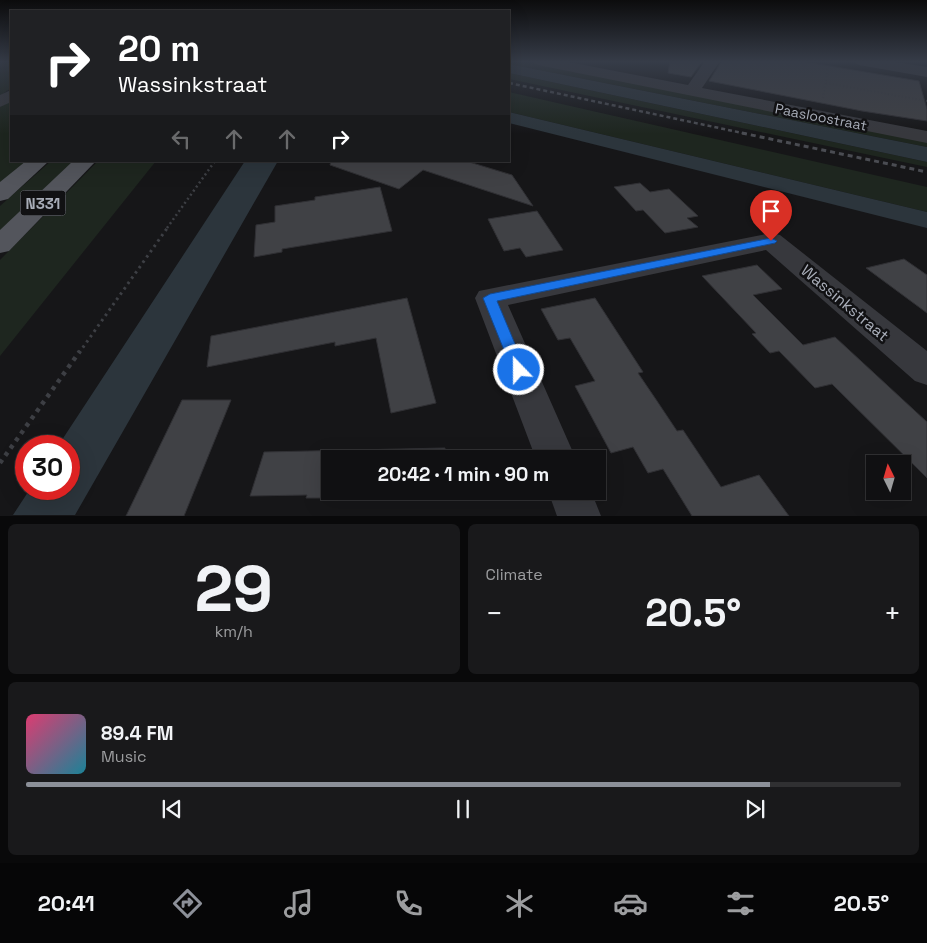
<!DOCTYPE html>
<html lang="en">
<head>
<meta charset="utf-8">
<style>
  :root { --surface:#101012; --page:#19191b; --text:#f1f3f6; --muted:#9c9d9f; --line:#303032; --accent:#8c9099 }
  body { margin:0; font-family:"Space Grotesk",sans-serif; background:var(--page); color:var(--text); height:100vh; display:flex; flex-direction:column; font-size:19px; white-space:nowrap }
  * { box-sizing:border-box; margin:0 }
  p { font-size:16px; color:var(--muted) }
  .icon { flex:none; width:28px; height:28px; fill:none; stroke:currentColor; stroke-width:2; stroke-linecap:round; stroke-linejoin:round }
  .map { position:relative; height:516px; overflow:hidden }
  .panel { display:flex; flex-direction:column; gap:8px; padding:8px; background:#09090a; flex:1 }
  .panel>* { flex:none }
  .hud { position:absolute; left:10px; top:10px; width:500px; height:152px; border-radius:0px; box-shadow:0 5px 20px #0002,0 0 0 1px var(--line); background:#202124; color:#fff; overflow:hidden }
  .needle { width:32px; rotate:355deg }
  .tools { position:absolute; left:866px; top:455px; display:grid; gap:10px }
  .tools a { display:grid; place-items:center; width:45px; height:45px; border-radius:0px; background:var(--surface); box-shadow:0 5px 20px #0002,0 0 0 1px var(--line); font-size:25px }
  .speed { position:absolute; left:15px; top:435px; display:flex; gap:10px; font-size:25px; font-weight:700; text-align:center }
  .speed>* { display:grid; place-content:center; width:65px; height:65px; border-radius:50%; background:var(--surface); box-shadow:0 5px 20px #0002,0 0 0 1px var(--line); line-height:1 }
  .speed .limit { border:8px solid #d22; background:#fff; color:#111 }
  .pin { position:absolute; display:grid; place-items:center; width:42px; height:42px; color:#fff; margin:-51px -21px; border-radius:50% 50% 50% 0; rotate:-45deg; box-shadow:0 0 5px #0007 }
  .pin .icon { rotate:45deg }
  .me { position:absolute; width:55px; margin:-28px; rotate:338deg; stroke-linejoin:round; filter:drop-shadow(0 0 4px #0008) }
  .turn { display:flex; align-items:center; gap:18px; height:105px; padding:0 25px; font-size:22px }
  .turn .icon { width:65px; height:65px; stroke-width:2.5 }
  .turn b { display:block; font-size:35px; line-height:42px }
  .lanes { display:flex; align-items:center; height:48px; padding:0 25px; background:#0003; justify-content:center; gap:25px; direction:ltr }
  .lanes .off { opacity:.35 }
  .big { font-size:38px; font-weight:700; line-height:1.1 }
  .panel .tile { flex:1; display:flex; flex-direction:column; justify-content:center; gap:8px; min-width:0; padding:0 18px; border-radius:8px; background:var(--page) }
  .panel .dial { align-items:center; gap:0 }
  .dial b { font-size:65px; line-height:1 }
  .song { display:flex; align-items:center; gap:15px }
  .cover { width:60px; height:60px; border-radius:8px; background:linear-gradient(135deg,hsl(340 70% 55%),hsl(190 70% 35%)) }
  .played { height:5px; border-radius:2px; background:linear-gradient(90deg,var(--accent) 85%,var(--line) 85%) }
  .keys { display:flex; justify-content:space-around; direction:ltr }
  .heat { display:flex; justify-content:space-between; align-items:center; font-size:28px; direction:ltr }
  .panel .tiles { flex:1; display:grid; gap:8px; grid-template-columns:1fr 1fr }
  .tile:last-child { grid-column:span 2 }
  .trip { position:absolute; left:321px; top:450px; width:285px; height:50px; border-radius:0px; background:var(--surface); box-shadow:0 5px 20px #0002,0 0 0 1px var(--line); font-weight:700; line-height:50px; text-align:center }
  .tabs { display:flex; height:80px; justify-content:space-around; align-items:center; background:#060607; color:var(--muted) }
  .tabs .icon { width:35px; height:35px }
  .tabs .on { color:var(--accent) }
  .tabs b { font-size:22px; color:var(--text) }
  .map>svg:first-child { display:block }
</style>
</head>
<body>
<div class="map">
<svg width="927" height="516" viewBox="0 0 927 516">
  <rect width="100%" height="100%" fill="#161618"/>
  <g fill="#1e261f">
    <polygon points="0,61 11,61 11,88 0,96"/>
    <polygon points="509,61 529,61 927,140 927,147 509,64"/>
    <polygon points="509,73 927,162 927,167 509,79"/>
    <polygon points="509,92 927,187 927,212 509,112"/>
    <polygon points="11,99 11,161 28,161 0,184 0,107"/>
    <polygon points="51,161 74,161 0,231 0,206"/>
    <polygon points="98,161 156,161 0,356 0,260"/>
  </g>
  <g fill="#2c353c">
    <polygon points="509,64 927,147 927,162 509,73"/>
    <polygon points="509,112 927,212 927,228 509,123"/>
    <polygon points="245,161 278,161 75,515 13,515 30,489 69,489 69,446 58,446"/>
  </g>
  <g fill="#404145" stroke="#303034">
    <polygon points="670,61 702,61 691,77 668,73"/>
    <polygon points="722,61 800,61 919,81 927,109 927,121 862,111 709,81"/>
    <polygon points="331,161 466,161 512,175 533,206 423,170 399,189 330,165"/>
    <polygon points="640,183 650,192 669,189 698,216 687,218 698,227 665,233 643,210 636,211 614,187"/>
    <polygon points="380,187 392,231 282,249 282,252 254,257 256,225 275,222 275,206 315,200 315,197"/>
    <polygon points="537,211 563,250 526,257 520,248 504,251 488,219"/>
    <polygon points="904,259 927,275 927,313 866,268"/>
    <polygon points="757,265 782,289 753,295 803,345 835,337 927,422 927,478 832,384 815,388 779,351 770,353 752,334 756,333 702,276"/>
    <polygon points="407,298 436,403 391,413 376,338 335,346 335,342 207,367 211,336"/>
    <polygon points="595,298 643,372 638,373 657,401 677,431 683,430 721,487 759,475 789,516 692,516 663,469 648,473 633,447 611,453 575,386 595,381 570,338 558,340 541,309"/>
    <polygon points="182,400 231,400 184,516 126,516"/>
    <polygon points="445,448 445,459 330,459 330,491 444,491 444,498 306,498 307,495 250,496 264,452"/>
  </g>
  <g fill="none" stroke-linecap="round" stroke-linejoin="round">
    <g stroke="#3d3f44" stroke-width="2" stroke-dasharray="1 2.5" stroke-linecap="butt">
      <polyline points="826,83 927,101"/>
      <polyline points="823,98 829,61"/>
    </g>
    <polyline stroke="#3d3f44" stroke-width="2.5" stroke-dasharray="2 3" stroke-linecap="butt" points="167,228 215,161"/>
    <polyline stroke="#3d3f44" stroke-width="3" stroke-dasharray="2.5 4" stroke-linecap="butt" points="79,353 168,227"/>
    <polyline stroke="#3d3f44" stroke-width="4.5" stroke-dasharray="4 5" stroke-linecap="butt" points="0,463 80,351"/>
    <g fill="#37383d" fill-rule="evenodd">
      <polygon points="531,61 563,61 688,85 705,61 720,61 702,88 927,131 927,143 538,65"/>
      <polygon points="852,61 889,61 927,67 927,77 859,65"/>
      <polygon points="11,90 11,102 0,107 0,95"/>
      <polygon points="771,233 780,235 927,351 927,385 915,381 766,250 508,305 576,459 536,459 475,298 479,291"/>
      <polygon points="548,491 591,491 601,516 557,516"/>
    </g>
    <g fill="#53555c" fill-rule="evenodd">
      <polygon points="26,161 49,161 8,199 0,201 0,182"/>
      <polygon points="73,161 96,161 9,251 0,253 0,230"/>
    </g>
    <polyline stroke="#4a4c52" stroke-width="2.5" stroke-dasharray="4 3" stroke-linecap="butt" points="509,83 747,134"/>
    <polyline stroke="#4a4c52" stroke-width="3" stroke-dasharray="5 4" stroke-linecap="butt" points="742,133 927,172"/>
  </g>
  <linearGradient id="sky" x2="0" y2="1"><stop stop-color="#0c0c0d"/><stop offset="0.46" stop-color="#363c48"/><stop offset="1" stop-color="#363c48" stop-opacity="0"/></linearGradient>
  <rect width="927" height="134" fill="url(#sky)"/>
  <polygon fill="#1a73e8" stroke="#114b97" points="771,238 777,241 775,243 497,301 526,370 524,374 519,375 514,374 512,370 483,298 490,294"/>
  <g text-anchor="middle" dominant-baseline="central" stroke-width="5" stroke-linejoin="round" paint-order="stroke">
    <g font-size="14" fill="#a8adb8" stroke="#111113">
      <text transform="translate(821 117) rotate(11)">Paasloostraat</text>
    </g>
    <rect fill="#111113" stroke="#7b7e86" stroke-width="1" x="20.5" y="190.5" width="45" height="25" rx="4"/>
    <g font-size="15" font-weight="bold" fill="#a8adb8">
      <text x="43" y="203">N331</text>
    </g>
    <g font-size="16" fill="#a8adb8" stroke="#111113">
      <text transform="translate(845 303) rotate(40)">Wassinkstraat</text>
    </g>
  </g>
</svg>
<div class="tools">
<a><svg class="needle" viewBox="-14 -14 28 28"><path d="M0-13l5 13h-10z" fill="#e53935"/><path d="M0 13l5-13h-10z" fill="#9c9d9f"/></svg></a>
</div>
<div class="speed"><div class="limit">30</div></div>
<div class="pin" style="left:771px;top:241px;background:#d93025"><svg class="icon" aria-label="arrive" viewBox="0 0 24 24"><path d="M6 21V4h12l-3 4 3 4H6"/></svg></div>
<svg class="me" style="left:519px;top:370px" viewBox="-20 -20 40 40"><circle r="17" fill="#1a73e8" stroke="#fff" stroke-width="3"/><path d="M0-11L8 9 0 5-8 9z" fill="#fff"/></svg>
<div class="trip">20:42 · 1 min · 90 m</div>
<div class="hud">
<div class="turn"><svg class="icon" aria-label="right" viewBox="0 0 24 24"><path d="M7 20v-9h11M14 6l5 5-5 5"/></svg><div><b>20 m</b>Wassinkstraat</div></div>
<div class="lanes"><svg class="icon off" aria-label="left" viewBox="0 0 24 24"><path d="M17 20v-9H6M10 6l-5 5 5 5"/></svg><svg class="icon off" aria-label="ahead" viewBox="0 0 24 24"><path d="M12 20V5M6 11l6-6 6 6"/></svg><svg class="icon off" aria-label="ahead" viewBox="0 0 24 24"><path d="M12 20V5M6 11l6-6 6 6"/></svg><svg class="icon" aria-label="right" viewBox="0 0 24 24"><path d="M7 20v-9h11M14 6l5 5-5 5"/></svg></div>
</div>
</div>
<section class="panel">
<div class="tiles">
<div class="tile dial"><b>29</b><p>km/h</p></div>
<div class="tile"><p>Climate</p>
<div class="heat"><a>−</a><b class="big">20.5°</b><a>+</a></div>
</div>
<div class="tile">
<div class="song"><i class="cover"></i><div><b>89.4 FM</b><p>Music</p></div></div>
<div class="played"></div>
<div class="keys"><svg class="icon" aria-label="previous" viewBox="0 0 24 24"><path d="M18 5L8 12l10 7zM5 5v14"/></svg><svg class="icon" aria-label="pause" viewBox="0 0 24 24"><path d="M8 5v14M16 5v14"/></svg><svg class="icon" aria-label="next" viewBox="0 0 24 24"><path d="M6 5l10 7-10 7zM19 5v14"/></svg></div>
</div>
</div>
</section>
<nav class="tabs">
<b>20:41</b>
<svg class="icon on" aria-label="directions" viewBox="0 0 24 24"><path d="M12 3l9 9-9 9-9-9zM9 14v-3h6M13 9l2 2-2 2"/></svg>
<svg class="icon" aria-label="music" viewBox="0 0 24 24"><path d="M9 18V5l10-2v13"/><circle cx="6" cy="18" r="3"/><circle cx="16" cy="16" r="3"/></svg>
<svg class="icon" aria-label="phone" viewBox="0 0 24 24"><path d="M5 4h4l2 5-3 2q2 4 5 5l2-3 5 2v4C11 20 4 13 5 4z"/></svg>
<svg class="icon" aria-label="climate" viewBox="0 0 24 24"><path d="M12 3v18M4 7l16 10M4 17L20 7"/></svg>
<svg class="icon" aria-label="car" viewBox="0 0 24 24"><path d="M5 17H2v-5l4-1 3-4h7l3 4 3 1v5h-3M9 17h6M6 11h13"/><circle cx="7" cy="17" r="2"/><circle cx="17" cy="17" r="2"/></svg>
<svg class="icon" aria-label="filters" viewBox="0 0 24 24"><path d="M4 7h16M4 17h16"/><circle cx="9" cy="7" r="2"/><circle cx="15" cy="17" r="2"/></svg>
<b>20.5°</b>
</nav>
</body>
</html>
